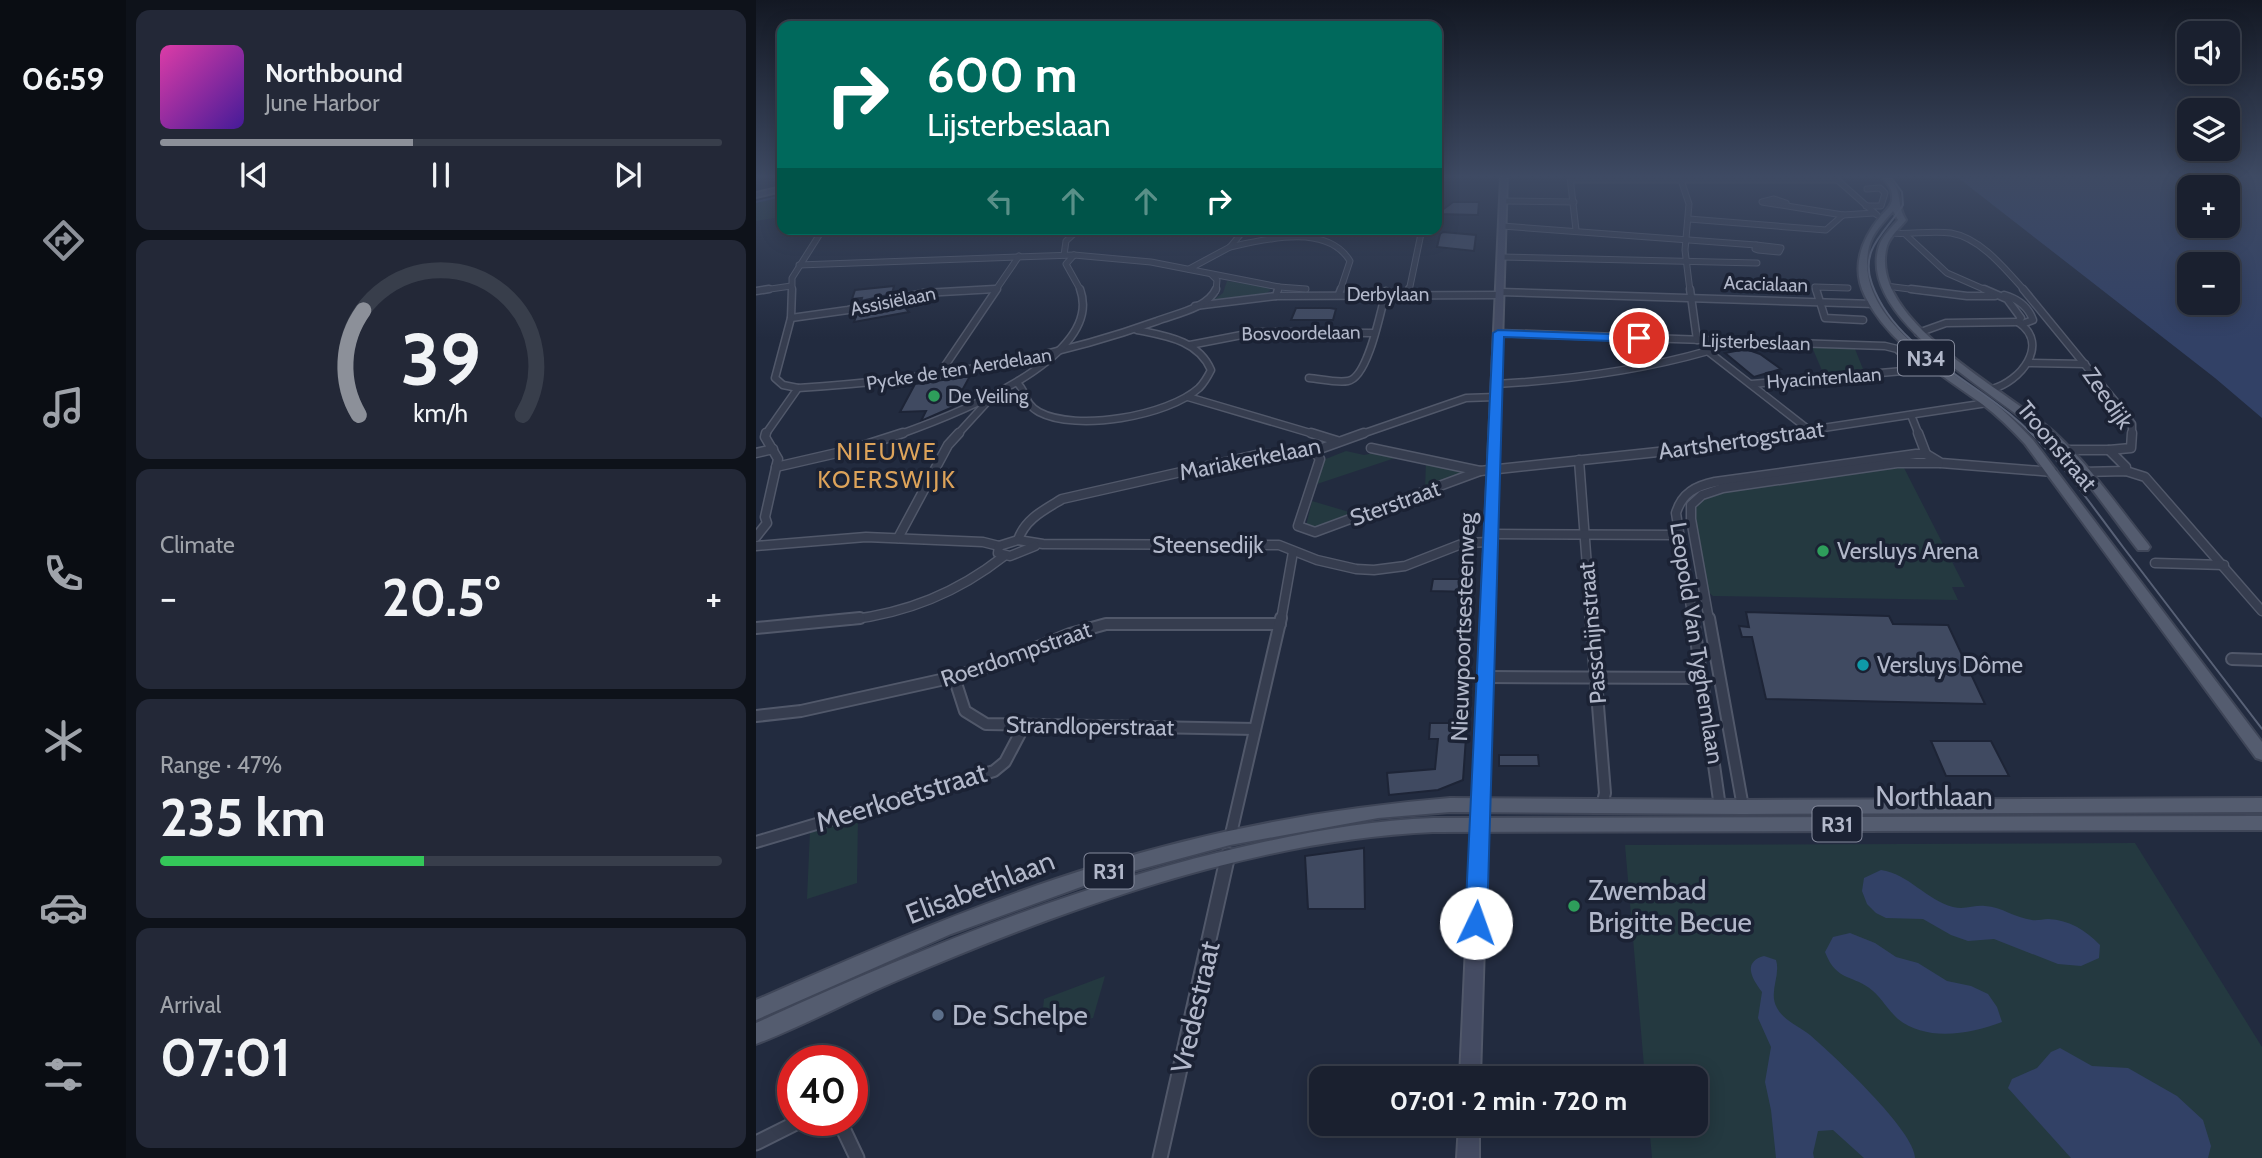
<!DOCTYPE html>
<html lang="en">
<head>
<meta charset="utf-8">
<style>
  :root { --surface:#1a202f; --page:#232837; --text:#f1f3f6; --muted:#9fa3aa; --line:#383e4b; --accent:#8c9099 }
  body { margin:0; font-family:Cabin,sans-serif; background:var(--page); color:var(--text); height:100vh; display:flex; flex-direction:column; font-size:26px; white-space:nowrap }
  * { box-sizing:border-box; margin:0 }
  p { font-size:23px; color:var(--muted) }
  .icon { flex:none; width:38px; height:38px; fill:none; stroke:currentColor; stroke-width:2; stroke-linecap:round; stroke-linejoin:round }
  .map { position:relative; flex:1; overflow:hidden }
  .details { display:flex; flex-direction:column; gap:10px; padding:10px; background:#0e121a; width:630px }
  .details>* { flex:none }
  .banner { position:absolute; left:21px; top:21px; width:665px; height:214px; border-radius:14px; box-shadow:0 4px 18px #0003,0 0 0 2px var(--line); background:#00695c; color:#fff; overflow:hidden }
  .tools { position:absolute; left:1421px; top:21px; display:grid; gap:14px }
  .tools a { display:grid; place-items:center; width:63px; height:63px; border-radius:14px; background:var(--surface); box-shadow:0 4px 18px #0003,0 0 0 2px var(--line); font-size:35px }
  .speed { position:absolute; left:21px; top:1045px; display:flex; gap:14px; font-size:35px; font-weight:700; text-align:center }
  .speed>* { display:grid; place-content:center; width:91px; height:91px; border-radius:50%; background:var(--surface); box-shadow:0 4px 18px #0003,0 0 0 2px var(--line); line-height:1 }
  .speed .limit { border:10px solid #d22; background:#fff; color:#111 }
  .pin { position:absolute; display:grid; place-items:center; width:60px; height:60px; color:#fff; margin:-30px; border:4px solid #fff; border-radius:50%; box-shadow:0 2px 7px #0007 }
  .me { position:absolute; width:77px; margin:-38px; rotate:3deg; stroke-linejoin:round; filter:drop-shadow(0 0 5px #0008) }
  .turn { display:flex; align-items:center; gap:24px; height:147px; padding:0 35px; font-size:32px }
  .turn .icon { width:91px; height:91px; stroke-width:2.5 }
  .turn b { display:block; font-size:49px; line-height:60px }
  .lanes { display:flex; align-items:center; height:66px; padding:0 35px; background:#0003; justify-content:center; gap:35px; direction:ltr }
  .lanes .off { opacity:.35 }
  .big { font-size:52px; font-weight:700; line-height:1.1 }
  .details .card { flex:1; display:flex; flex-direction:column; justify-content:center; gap:10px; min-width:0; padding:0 24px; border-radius:14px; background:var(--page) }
  .details .dial { align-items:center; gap:0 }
  .dial svg { height:182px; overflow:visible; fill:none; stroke:var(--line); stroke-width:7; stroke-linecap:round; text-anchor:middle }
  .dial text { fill:var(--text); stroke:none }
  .song { display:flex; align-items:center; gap:21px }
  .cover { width:84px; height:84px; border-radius:10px; background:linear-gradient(135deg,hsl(320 70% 55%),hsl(260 70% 35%)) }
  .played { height:7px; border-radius:4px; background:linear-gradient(90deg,var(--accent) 45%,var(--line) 45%) }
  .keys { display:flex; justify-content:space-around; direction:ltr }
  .heat { display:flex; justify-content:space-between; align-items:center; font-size:38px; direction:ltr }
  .charge { height:10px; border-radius:5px; background:linear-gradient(90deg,#34c759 47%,var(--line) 0) }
  .trip { position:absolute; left:553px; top:1066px; width:399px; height:70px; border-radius:14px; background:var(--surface); box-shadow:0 4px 18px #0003,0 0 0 2px var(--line); font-weight:700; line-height:70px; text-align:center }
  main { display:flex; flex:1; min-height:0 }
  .tab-bar { display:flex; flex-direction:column; width:126px; justify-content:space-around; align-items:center; background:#0a0d13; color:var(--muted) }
  .tab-bar .icon { width:49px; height:49px }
  .tab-bar .active { color:var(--accent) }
  .tab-bar b { font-size:32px; color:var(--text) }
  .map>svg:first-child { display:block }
</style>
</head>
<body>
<main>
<nav class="tab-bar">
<b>06:59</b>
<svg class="icon active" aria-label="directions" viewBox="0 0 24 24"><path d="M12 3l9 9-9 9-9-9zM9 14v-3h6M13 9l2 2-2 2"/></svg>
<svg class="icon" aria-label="music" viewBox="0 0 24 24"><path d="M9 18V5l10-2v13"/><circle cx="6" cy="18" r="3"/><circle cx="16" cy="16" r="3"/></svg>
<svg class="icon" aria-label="phone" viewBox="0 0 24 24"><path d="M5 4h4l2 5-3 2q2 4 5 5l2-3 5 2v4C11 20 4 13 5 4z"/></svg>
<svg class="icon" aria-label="climate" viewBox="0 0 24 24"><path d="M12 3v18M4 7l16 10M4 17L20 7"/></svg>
<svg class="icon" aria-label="car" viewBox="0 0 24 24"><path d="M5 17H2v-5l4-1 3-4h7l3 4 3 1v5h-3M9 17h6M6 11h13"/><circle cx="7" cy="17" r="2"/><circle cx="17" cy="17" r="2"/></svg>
<svg class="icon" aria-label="filters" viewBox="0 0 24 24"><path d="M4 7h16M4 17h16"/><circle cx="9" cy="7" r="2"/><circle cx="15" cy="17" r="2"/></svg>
</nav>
<section class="details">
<div class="card">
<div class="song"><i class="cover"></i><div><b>Northbound</b><p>June Harbor</p></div></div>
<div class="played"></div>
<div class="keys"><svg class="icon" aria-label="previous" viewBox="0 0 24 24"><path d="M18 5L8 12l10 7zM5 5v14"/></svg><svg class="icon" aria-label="pause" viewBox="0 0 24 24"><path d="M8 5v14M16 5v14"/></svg><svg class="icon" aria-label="next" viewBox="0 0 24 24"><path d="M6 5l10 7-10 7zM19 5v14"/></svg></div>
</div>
<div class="card dial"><svg viewBox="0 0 100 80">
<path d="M14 69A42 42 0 1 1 86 69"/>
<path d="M14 69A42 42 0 0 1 16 23" stroke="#8c9099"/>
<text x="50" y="56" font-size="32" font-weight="700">39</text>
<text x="50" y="72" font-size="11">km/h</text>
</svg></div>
<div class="card"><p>Climate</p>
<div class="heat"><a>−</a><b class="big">20.5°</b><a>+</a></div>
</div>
<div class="card"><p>Range · 47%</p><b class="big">235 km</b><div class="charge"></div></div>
<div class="card"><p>Arrival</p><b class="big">07:01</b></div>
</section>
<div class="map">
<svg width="1506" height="1158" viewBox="0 0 1506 1158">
  <rect width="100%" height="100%" fill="#222b3f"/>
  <g fill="#243940">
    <polygon points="26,197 26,217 0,221 0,203"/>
    <polygon points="471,281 510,287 515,290 509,294 456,301 467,293"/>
    <polygon points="1056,347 1099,349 1107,369 1067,373"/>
    <polygon points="590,451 608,455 622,452 645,456 561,484 567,460"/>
    <polygon points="670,462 713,472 669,489"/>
    <polygon points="1146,464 1209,587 1196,587 1202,600 957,596 950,590 936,515 937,506 950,494"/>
    <polygon points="556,501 600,514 559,528 550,526"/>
    <polygon points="102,816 101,883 51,899 54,831"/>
    <polygon points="1379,843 1506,1047 1506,1158 896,1158 893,1124 940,1124 940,1078 889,1078 869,845"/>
    <polygon points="349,976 337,1018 285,1027 288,999"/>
  </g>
  <g fill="#324166" fill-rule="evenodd">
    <path d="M1201 177H1506V418L1459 378ZM1433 187H1472V226H1433ZM1433 264H1472V303H1433Z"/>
    <path d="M1125 870C1153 874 1170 900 1197 907 1209 910 1218 905 1229 906 1246 907 1259 918 1276 920 1281 921 1287 919 1292 919 1314 920 1329 930 1344 945L1343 958 1325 966 1302 964 1238 939 1212 941 1195 935 1167 919 1130 918 1120 913 1111 904 1106 891 1108 878Z"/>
    <path d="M1094 933 1119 943 1140 957 1162 963 1191 981 1215 986 1232 994 1241 1007 1246 1022C1215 1034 1170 1042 1142 1019 1133 1011 1126 999 1117 991 1098 974 1081 983 1069 952L1077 937Z"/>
    <path d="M1008 956 1020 960C1025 976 1012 992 1021 1008 1027 1020 1044 1027 1054 1035 1077 1055 1159 1131 1159 1158H1108L1077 1130 1062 1131 1057 1153 1058 1158H1020L1015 1110 1009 1082 1015 1047 1002 1018 1006 992C996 979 986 962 1008 956Z"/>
    <polygon points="1304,1048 1336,1066 1372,1068 1421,1096 1447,1120 1455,1146 1452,1158 1315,1158 1252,1088 1256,1079 1281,1068 1295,1052"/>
  </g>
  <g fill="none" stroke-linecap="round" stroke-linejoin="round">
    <polyline stroke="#324166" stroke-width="2" points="0,202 26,196"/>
  </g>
  <g fill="#404a61" stroke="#1d2436" stroke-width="2">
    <polygon points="697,202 723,202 722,215 681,214"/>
    <polygon points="687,232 720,235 718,251 681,247 684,234"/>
    <polygon points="138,286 136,294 105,301 106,298 96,299 99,290"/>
    <polygon points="146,304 153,312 98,322 101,314"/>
    <polygon points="540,308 574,308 580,309 577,320 535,320"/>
    <polygon points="990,349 1004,354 1025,369 998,377 969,353"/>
    <polygon points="214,376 197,407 165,421 170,411 144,412 159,384"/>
    <polygon points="677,579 719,579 718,592 675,591"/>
    <polygon points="990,612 1133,616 1137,624 1192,625 1229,704 1010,699 996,637 986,637 983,626 993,627"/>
    <polygon points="674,723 711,723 707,780 682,790 633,795 631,773 679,769 682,739 673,739"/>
    <polygon points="1175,741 1235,741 1253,776 1190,776"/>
    <polygon points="743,755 782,755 783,766 743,766"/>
    <polygon points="608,848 609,909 552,909 549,856"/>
  </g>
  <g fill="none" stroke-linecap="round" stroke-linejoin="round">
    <g stroke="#51586a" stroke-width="7">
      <g id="street-far4">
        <polyline points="814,177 820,230"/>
        <polyline points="924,177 933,204 929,250 934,291"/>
        <polyline points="1078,177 1121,215"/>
        <polyline points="815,180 1080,180"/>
        <polyline points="747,201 818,202"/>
        <polyline points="1028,205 1030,203 1018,199 1006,202 1087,215 1118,213"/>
        <polyline points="1110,206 1125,206 1129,193 1124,188 1111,189"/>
        <polyline points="933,219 1070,230 1087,215"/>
        <polyline points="746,226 1000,245"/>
        <path d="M1134 233C1154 235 1175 230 1195 233 1225 238 1250 270 1269 291"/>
        <polyline points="1149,234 1191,273 1232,291"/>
        <polygon points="1000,245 1025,248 1023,252 1002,250 999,249"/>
        <path d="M474 247C510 239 571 223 594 261L584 291"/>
        <polyline points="308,255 310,241 323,229"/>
        <polyline points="318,255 310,264 325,291"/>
        <polyline points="745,257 1001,263"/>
        <polyline points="43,265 318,255 395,262 523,287 522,291"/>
        <polyline points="433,269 474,247 489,229"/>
        <polyline points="456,275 461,280 460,291"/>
        <polyline points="1130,286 1169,291"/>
        <polyline points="523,287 550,289"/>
        <polyline points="1,291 35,286"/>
        <polyline points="36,291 36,278 67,229"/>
        <polyline points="207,291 240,289"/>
        <polyline points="239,291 263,256"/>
        <polyline points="653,291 666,229"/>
        <polyline points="1060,291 1059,287 1092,288"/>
      </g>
    </g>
    <g stroke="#51586a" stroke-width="9">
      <g id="street-far3">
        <polyline points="934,289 941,340"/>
        <polyline points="1060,289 1069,318 1107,320"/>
        <polyline points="1155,289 1211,296 1239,296"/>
        <polyline points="1228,289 1251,299 1265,318 1262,322"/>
        <polyline points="1267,289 1362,405 1376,424 1376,435"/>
        <polyline points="0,291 13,289"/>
        <polyline points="744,292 1118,304"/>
        <polyline points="583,294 585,289"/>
        <polyline points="652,294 653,289"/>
        <path d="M1248 295C1262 299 1272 306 1277 320L1266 324"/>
        <polyline points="520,296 744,295"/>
        <polyline points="439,306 520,296 522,289"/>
        <polyline points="35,318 92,310 168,293 239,289"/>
        <polyline points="742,333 1129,346 1141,349 1165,370"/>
        <polyline points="1162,333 1190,323 1262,322"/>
        <polyline points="434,345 501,332 616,333"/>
        <polyline points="949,349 1053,430"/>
        <polyline points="1272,363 1329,364"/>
        <polyline points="182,376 241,289"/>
        <path d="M553 378C565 379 580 383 592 381 612 378 625 310 630 291"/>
        <path d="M261 383C271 391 267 403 283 412 320 432 412 416 443 388 448 383 452 376 455 370 442 340 410 336 381 330"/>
        <path d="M740 384C812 380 882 371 952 351"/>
        <polyline points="996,384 1182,368"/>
        <path d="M42 388C165 380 285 363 401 321 419 314 452 308 460 289"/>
        <path d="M1236 389C1264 382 1295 344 1262 322"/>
        <polyline points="432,397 561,435"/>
        <polyline points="1155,415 1163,435"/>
        <polyline points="9,435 42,388 27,385 19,378 35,318 36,289"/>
        <path d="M142 435C190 418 350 359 324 289"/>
        <polyline points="201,435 232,401 230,400"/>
        <polyline points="603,435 710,398 740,397"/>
        <polyline points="1021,435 1231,403"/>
      </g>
    </g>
    <g stroke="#51586a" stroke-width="11">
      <g id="street-far2">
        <polyline points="555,433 581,441"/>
        <polyline points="1162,433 1170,454"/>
        <polyline points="615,448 724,471"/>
        <polyline points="1309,450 1353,450"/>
        <polyline points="558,451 564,459 542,526 559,532 724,471 930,449 1032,433"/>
        <polyline points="0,453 17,449"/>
        <polyline points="823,460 835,620"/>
        <polyline points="20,467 94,450 147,433"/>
        <polyline points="1370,471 1370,467 1353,450 1375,448 1376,433"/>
        <polyline points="1326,472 1370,471 1389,477 1506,611"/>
        <polyline points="735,534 923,535"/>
        <polyline points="0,537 11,523 9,517 22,459 9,437 10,433"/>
        <polyline points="142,538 192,445 203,433"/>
        <path d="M262 540C269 519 288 510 306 499L500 455 558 451 608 433"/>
        <polyline points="0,546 110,537 227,542 243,546"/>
        <polyline points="243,546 262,540 287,544 523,545 561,560 600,569 618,570 649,566 708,543 734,542"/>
        <polyline points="243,546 242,553 254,556 279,546"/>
        <polyline points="1399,563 1468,565"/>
        <path d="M92 620C151 613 201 593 248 556"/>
        <polyline points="525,620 537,552"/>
        <path d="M937 620 920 513C926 493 940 486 959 482L1160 454H1170L1185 463 1297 472"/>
        <polyline points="953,620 935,519 935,505 946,495 967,488 1141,463 1183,463"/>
      </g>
    </g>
    <g stroke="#51586a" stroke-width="14">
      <g id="street-far1">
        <polyline points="835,618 849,793 846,806"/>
        <polyline points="937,618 964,807"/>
        <polyline points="953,618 987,807"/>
        <polyline points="0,628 104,618"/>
        <polyline points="1476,659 1506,660"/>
        <polyline points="198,677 209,711 230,724 499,729"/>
        <polyline points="729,677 946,678"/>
        <polyline points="0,716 45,711 198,677 245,662 314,634 350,624 524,624"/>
        <polyline points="474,838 525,618"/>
        <polyline points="0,842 238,771 249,762 268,726"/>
      </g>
    </g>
    <g stroke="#51586a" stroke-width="17">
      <g id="street">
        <polyline points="83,1120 101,1158"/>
        <polyline points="0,1143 46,1120"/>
        <polyline points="404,1158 472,855"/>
      </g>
    </g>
    <g stroke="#51586a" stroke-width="4">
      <g id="secondary">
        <polygon points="745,177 751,177 724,1078 704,1078"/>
        <polygon points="26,187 26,191 0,197 0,193"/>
        <polygon points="703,1124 723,1124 723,1158 701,1158"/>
      </g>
    </g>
    <g stroke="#3f4658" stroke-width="4">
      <g id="primary">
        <path d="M1126 177H1133C1148 193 1139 202 1150 220 1144 228 1134 236 1131 246 1110 320 1254 391 1300 434 1335 467 1362 507 1392 544L1394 547 1392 550H1382C1352 512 1326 471 1290 438 1245 395 1100 320 1123 246 1126 236 1136 227 1142 220L1137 211C1128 222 1116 233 1113 247 1097 317 1186 365 1233 399 1249 411 1263 425 1277 440L1506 742V760L1500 758 1269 444C1256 430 1242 416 1226 404 1184 373 1133 345 1109 296 1095 268 1105 240 1124 217 1128 212 1135 207 1136 200 1137 189 1132 185 1126 177Z"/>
        <path d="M694 798 987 800 1506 798V812L987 814 694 812 622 818 474 845 344 880 195 934 0 1020V1000C112 951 224 902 340 866 455 830 575 808 694 798Z"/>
        <path d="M1506 816V830L677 832C495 840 306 910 140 981 93 1001 47 1026 0 1044V1023C161 950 326 882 499 844 558 831 617 820 677 818Z"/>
      </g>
    </g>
    <use href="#street-far4" stroke="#363d4f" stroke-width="5"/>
    <use href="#street-far3" stroke="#363d4f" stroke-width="6"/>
    <use href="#street-far2" stroke="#363d4f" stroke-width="8"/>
    <use href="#street-far1" stroke="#363d4f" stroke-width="10"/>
    <use href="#street" stroke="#363d4f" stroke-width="13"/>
    <use href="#secondary" fill="#444b62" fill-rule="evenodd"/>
    <use href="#primary" fill="#545c6f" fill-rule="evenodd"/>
    <path stroke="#586176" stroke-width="2" d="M1135 177 1146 192 1147 205C1130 232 1103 249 1116 284 1138 345 1206 375 1254 414 1299 451 1332 501 1367 547 1413 608 1460 668 1506 729"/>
  </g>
  <linearGradient id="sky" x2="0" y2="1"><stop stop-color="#131823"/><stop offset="0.52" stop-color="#3e4a63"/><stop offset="1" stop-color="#3e4a63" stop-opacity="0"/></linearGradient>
  <rect width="1506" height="339" fill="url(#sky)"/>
  <polygon fill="#1a73e8" stroke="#114b97" stroke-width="2" points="742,330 883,335 888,338 883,342 748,337 731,923 728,930 720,933 712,930 709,923 737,333"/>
  <g fill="#2e9e5b" stroke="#1b2234" stroke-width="2.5">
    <circle cx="178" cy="396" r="7"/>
    <circle cx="1067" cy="551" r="7"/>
    <circle cx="818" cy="906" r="7"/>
  </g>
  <circle fill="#0f9aa8" stroke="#1b2234" stroke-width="2.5" cx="1107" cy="665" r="7"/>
  <circle fill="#5c6f8a" stroke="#1b2234" stroke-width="2.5" cx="182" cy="1015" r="7"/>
  <g text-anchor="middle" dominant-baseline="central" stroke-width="7" stroke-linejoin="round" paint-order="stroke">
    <g font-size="19" fill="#b2b8ca" stroke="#1b2234">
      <text transform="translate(1010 284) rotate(2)">Acacialaan</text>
      <text x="632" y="294">Derbylaan</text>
      <text transform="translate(137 301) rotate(-11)">Assisiëlaan</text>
      <text transform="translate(545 333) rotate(-1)">Bosvoordelaan</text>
      <text transform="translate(1000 342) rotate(2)">Lijsterbeslaan</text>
      <text transform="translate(203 369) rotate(-9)">Pycke de ten Aerdelaan</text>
      <text transform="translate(1068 378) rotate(-4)">Hyacintenlaan</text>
    </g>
    <g font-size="19" fill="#b2b8ca" stroke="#1b2234" text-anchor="start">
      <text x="192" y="396">De Veiling</text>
    </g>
    <g fill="#1b2234" stroke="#858b9d" stroke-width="2">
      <rect x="1142" y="340.5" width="56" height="35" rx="5"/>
      <rect x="1056.5" y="806.5" width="49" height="35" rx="5"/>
      <rect x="328.5" y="853.5" width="49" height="35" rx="5"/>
    </g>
    <g font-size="21" font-weight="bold" fill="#b2b8ca">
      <text x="1170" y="358">N34</text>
      <text x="1081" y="824">R31</text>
      <text x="353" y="871">R31</text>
    </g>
    <g font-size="23" fill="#b2b8ca" stroke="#1b2234">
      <text transform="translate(1352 398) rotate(55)">Zeedijk</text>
      <text transform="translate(985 440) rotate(-8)">Aartshertogstraat</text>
      <text transform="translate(1301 446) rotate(50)">Troonstraat</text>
      <text transform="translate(494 459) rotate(-11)">Mariakerkelaan</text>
      <text transform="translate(639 503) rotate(-20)">Sterstraat</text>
      <text x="452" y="545">Steensedijk</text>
      <text transform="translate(707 627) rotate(-88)">Nieuwpoortsesteenweg</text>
      <text transform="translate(836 633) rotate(-95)">Passchijnstraat</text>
      <text transform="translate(941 643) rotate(81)">Leopold Van Tyghemlaan</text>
      <text transform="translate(260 654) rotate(-19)">Roerdompstraat</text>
      <text transform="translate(334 726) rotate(1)">Strandloperstraat</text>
    </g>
    <g font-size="23" fill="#b2b8ca" stroke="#1b2234" text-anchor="start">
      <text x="1081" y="551">Versluys Arena</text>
      <text x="1121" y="665">Versluys Dôme</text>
    </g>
    <g font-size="24" letter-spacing="2" fill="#dda35a" stroke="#1b2234">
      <text x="131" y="451">NIEUWE<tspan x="131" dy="28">KOERSWIJK</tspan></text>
    </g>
    <g font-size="28" fill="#b2b8ca" stroke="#1b2234">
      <text x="1178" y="796">Northlaan</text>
      <text transform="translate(145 797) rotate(-17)">Meerkoetstraat</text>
      <text transform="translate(224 887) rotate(-21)">Elisabethlaan</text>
      <text transform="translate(439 1007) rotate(-77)">Vredestraat</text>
    </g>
    <g font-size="28" fill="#b2b8ca" stroke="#1b2234" text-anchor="start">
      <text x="832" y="890">Zwembad<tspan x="832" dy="32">Brigitte Becue</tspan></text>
      <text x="196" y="1015">De Schelpe</text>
    </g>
  </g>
</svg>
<div class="tools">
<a><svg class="icon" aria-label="sound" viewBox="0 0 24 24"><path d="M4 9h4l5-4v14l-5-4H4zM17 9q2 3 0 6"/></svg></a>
<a><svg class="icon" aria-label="layers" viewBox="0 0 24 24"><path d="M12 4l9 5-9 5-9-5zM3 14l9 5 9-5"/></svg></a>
<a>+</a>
<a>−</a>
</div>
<div class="speed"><div class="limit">40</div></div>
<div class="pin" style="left:883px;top:338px;background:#d93025"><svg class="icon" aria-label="arrive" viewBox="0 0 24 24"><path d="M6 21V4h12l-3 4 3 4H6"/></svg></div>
<svg class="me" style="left:720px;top:923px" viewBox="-20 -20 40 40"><circle r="19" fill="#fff"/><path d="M0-13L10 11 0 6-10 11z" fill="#1a73e8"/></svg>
<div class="trip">07:01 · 2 min · 720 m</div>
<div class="banner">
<div class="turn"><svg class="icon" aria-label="right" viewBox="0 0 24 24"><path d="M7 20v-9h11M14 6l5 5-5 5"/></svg><div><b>600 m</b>Lijsterbeslaan</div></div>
<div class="lanes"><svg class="icon off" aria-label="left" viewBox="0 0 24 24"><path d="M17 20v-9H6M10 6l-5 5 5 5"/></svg><svg class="icon off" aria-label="ahead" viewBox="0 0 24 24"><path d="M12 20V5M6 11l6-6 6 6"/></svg><svg class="icon off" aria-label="ahead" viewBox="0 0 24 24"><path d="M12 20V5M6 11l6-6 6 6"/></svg><svg class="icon" aria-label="right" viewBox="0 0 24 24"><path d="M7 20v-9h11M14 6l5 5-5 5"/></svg></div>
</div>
</div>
</main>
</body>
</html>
